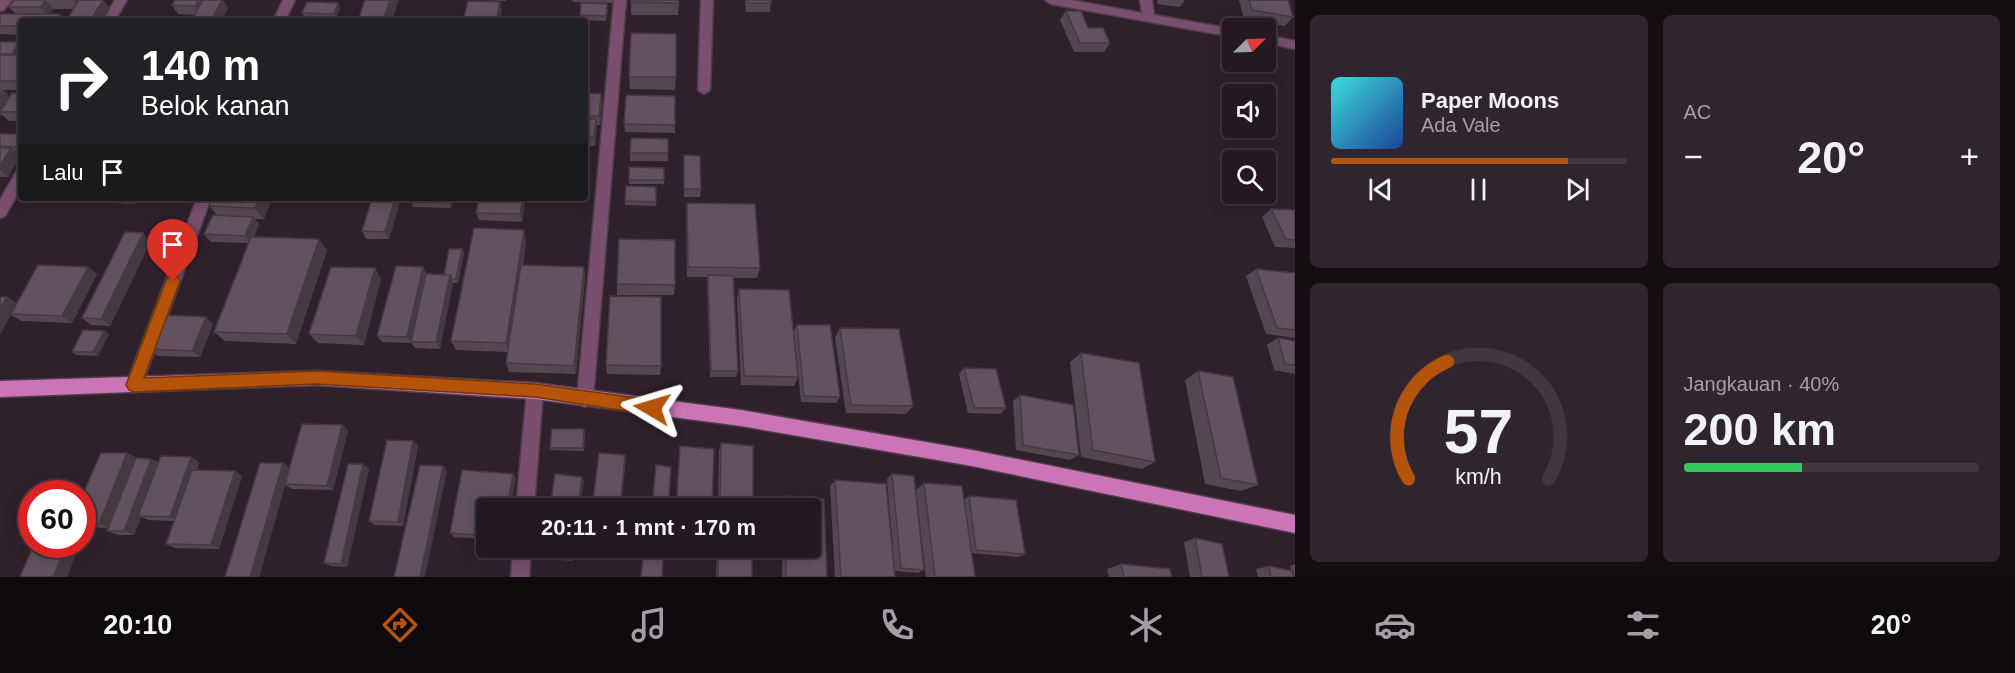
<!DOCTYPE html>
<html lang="id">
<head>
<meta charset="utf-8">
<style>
  :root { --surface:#241821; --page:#30252e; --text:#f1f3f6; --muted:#a3a0a5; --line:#41373f; --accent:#b45309 }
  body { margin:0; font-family:Arial,sans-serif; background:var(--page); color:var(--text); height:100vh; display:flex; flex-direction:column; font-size:22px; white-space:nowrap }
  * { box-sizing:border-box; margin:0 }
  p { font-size:20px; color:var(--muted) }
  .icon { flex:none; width:33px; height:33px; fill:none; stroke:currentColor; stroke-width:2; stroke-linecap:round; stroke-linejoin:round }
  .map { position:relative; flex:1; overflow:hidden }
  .side { display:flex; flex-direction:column; gap:15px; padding:15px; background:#140d12; width:720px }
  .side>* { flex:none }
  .hud { position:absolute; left:18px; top:18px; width:570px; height:183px; border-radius:6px; box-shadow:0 3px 15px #0003,0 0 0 2px var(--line); background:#202124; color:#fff; overflow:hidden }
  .needle { width:39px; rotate:67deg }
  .fabs { position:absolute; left:1222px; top:18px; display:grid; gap:12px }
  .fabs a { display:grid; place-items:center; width:54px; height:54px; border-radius:6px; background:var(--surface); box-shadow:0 3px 15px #0003,0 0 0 2px var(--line); font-size:30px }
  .speed { position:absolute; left:18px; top:480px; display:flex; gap:12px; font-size:30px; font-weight:700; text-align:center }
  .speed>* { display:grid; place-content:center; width:78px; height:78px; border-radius:50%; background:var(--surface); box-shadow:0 3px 15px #0003,0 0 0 2px var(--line); line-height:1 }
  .speed .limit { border:9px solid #d22; background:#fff; color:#111 }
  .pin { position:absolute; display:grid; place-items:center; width:51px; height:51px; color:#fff; margin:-62px -26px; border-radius:50% 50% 50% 0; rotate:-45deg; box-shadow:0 0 6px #0007 }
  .pin .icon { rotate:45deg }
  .me { position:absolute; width:66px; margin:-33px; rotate:277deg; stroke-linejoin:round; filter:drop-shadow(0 0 4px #0008) }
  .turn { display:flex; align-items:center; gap:21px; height:126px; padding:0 24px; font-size:27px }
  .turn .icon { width:78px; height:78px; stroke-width:2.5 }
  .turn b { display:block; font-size:42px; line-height:51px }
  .then { display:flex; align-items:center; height:57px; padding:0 24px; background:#0003; gap:12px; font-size:22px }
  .big { font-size:45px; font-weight:600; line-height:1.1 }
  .side .widget { flex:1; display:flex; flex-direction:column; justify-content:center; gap:9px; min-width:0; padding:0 21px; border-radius:9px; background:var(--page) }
  .side .dial { align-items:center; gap:0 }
  .dial svg { height:156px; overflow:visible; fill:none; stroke:var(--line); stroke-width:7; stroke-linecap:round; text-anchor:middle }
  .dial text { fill:var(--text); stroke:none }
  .song { display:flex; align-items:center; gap:18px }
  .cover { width:72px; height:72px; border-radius:9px; background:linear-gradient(135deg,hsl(180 70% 55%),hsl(220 70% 35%)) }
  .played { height:6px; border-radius:3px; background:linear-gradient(90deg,var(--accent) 80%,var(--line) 80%) }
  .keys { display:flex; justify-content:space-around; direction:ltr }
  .heat { display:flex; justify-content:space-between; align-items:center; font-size:33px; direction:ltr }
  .charge { height:9px; border-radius:4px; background:linear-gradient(90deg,#34c759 40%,var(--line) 0) }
  .side .tiles { flex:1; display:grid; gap:15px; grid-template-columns:repeat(2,1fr) }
  .trip { position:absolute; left:476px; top:498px; width:345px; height:60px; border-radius:6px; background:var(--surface); box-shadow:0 3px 15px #0003,0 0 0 2px var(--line); font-weight:600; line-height:60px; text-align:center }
  .tabs { display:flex; height:96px; justify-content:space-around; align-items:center; background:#0e0a0d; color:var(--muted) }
  .tabs .icon { width:42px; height:42px }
  .tabs .active { color:var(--accent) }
  .tabs b { font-size:27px; color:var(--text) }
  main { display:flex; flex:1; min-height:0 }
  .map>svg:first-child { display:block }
</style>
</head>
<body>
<main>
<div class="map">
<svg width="1295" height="577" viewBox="0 0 1295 577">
  <rect width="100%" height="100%" fill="#30202c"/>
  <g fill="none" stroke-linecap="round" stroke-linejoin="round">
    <g stroke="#4d3e49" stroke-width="3">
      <g id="minor">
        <polygon points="0,0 12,0 4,10 0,11"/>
        <polygon points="115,0 127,0 115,21 103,21"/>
        <polygon points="283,0 295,0 285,21 273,21"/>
        <polygon points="614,0 626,0 593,399 591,404 585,407 579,404 577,399"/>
        <polygon points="701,0 713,0 710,90 704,94 698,90"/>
        <polygon points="1045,0 1071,0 1142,13 1140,0 1152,0 1154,15 1233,29 1233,37 1051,4"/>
        <polygon points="1266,35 1295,41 1295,49 1266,43"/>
        <polygon points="21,171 21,188 5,216 0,218 0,200 16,172"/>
        <polygon points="197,198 211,198 142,385 140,390 134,393 128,390 126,385"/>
        <polygon points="535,383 541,386 543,391 534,508 516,508 527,391 529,386"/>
        <polygon points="513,548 531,548 529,577 511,577"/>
      </g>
    </g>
    <g stroke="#4d3e49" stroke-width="3">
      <polygon id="major" points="316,371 535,383 741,410 972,450 1295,515 1295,533 972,466 741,426 535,399 316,385 0,397 0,381"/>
    </g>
    <use href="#minor" fill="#794e6e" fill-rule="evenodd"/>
    <use href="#major" fill="#cb74b7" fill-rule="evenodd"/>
  </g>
  <g fill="#564652">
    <polygon points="13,0 103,0 110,9 53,9 50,14 21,21 21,35 0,34 0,14 16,14 9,7"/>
    <polygon points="175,0 228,8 221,21 193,21 192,20 195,15 178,14 172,5"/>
    <polygon points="482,0 506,0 506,1"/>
    <polygon points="572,0 613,0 612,3 573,2"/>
    <polygon points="631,0 679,3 678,15 631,15"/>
    <polygon points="745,0 771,0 770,12 746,12"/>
    <polygon points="1157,0 1185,0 1180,7 1157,4"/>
    <polygon points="1239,0 1288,0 1293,17 1285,26 1244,19"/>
    <polygon points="338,3 340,8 336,19 305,18 302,13"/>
    <polygon points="608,9 606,21 580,20 580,15"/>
    <polygon points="1066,11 1110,43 1104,52 1074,52 1060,20"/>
    <polygon points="0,42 18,55 20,55 21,53 21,90 3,90 10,97 21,93 21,121 9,121 1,114 0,116"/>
    <polygon points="629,77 676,77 675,90 630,89"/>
    <polygon points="585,93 601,94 602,102 600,125 597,125 595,146 585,146"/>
    <polygon points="624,124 675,125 675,133 625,132"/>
    <polygon points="0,134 21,134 21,151 14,151 20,157 8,177 0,177"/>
    <polygon points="668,139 668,161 630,161 630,153"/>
    <polygon points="684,155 701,189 700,197 684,197"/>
    <polygon points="629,167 664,168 664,184 629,184"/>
    <polygon points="656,187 656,206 625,205 625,201"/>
    <polygon points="108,198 138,198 135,204 113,203"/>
    <polygon points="213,198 272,198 264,219 254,219 259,224 254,237 327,250 296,344 225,341 214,332 249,243 211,242 204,234 217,215 209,206"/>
    <polygon points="372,198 401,198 389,239 366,239 362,231"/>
    <polygon points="410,198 454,198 451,208 413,207"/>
    <polygon points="479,198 525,198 525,200 522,222 479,220 476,213"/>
    <polygon points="687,203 760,268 757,278 733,278 738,371 736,377 710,377 707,283 707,277 687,277 686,214"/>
    <polygon points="1271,209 1295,210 1295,248 1275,247 1262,217"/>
    <polygon points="151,241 110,326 91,325 82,318"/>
    <polygon points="526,241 523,265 584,267 585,278 576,374 509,372 506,363 507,352 456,350 451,341"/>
    <polygon points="462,249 464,253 458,283 453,283 440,349 415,348 411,343 382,342 377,336 427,274 444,275"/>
    <polygon points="88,267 97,274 72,323 22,321 11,315 7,297 17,304"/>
    <polygon points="375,268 381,279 364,345 318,343 309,334"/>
    <polygon points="1256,269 1295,273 1295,338 1266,334 1246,276"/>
    <polygon points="617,284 675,285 674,295 617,295"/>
    <polygon points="739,289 798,377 794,386 741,385 737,299"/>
    <polygon points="213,324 200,357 158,356 149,349"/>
    <polygon points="797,325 840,397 836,403 801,402 794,331"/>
    <polygon points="840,328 913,406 906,414 846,413 835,338"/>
    <polygon points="104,331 109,334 98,356 77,355 72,352"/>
    <polygon points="1278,338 1295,341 1295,374 1274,370 1267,345"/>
    <polygon points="1081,353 1155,462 1142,469 1081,457 1070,362"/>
    <polygon points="606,365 661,366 660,375 607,374"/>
    <polygon points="964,368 1006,408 1000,414 968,413 959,374"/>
    <polygon points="1198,371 1258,485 1241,491 1205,484 1185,380"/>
    <polygon points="1020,395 1079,455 1070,460 1016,450 1013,401"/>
    <polygon points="342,425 348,430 333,490 292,489 285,485 259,577 225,577 283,463 289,468"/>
    <polygon points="585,431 584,451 551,450 550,448"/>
    <polygon points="413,441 418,446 403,526 375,525 369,521"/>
    <polygon points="721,443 753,508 718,508 719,451"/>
    <polygon points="127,453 137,458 151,459 158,462 191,457 199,462 197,470 242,476 219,549 175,548 166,544 174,521 148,520 141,517 134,535 118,535 107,531 108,528 82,527 82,496"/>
    <polygon points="363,464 369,469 347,567 331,566 324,563"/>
    <polygon points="513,474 516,478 486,508 486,539 454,537 450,533"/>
    <polygon points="892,474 924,570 918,573 895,571 887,479"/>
    <polygon points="835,480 895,577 835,577 830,486"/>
    <polygon points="924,483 964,500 969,496 1025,554 1018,557 971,553 975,577 926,577 916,490"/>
    <polygon points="785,496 824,499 827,577 782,577 782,548 810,548 810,508 781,508 781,502"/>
    <polygon points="1195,538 1229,577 1190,577 1184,542"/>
    <polygon points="575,548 573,561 545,559 543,555"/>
    <polygon points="717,548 752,548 752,577 716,577"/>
    <polygon points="1121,564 1172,577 1109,577 1107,569"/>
    <polygon points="1295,564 1295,577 1258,577 1256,569 1269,566 1291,571 1290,566"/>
  </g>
  <g fill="#463942">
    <polygon points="45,0 53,9 48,16 41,7"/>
    <polygon points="72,0 84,0 79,9"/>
    <polygon points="103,0 110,9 102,21 90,21"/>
    <polygon points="198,0 209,0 201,15 195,6"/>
    <polygon points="222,0 223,0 228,8 221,21 212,21 211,20"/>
    <polygon points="390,0 399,0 392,21 383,21"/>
    <polygon points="500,2 502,11 500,21 496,21"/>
    <polygon points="338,3 340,8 336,19 334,14"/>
    <polygon points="60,14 66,21 56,21"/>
    <polygon points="19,42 21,44 21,51 16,58 12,54"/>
    <polygon points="21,73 21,85 20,85 21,87 16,81"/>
    <polygon points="2,90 11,98 0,112 1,114 0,116 0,93"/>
    <polygon points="601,94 602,102 600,125 599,116"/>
    <polygon points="596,119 597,128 595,146 594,137"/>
    <polygon points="11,148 20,157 8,177 0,170 0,166"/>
    <polygon points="130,198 138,198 135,204"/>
    <polygon points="259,198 272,198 264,219 255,208"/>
    <polygon points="395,198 401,198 389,239 385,232"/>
    <polygon points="449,198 454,198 451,208 448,200"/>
    <polygon points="523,198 525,198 525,200 522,222 520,214"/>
    <polygon points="253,217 259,224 251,243 245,236"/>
    <polygon points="524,230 526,241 510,352 506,343"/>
    <polygon points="143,233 151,241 110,326 101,319"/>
    <polygon points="319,239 327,250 296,344 287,334"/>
    <polygon points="462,249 464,253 458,283 456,279"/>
    <polygon points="88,267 97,274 72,323 62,316"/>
    <polygon points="423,267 427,274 411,343 407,337"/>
    <polygon points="584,267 585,278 576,374 574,366"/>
    <polygon points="375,268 381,279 364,345 356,336"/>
    <polygon points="450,275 453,283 440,349 436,342"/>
    <polygon points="7,297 17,304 0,335 0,309"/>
    <polygon points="206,317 213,324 200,357 192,351"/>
    <polygon points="104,331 109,334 98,356 93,352"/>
    <polygon points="342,425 348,430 333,490 327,486"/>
    <polygon points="413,441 418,446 403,526 398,522"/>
    <polygon points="127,453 137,458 110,528 99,524"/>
    <polygon points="625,455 626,460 621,508 620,508"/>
    <polygon points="191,457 199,462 179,521 170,517"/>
    <polygon points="151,459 161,463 138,516 141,517 134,535 124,531"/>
    <polygon points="283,463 290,468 259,577 250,577"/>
    <polygon points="363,464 369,469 347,567 341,564"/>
    <polygon points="443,466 447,471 425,577 420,577"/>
    <polygon points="235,471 242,476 219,549 211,545"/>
    <polygon points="513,474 516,478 511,508 507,508"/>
    <polygon points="582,477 584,481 580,508 578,508"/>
    <polygon points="67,544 80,544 67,577 53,577"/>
    <polygon points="573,548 575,548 573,561 572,558"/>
  </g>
  <g fill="#64515f" stroke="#463942" stroke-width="1.5">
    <polygon points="14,0 45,0 41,7 9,7"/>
    <polygon points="79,0 103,0 90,21 66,21"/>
    <polygon points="175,0 198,0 195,6 172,5"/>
    <polygon points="203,0 222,0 211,20 192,20"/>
    <polygon points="365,0 390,0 383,21 358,21"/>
    <polygon points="631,0 678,0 679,3 631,2"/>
    <rect x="747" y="0" width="24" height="3"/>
    <polygon points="1249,0 1288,0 1293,17 1252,10"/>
    <polygon points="468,1 500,2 496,21 463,21"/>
    <polygon points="307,2 338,3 334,14 302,13"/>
    <polygon points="581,3 607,4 606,16 580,15"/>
    <polygon points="1066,11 1081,11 1088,28 1103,28 1110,43 1080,43"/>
    <polygon points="0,14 60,14 56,21 21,21 21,26 0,26"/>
    <polygon points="293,19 327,20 327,21 293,21"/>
    <polygon points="631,33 676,34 676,77 629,77"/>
    <polygon points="0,42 19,42 12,54 0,54"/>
    <polygon points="0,55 21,55 21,73 16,81 0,81"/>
    <polygon points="12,93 21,93 21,112 0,112"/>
    <polygon points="585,93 601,94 599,116 585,116"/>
    <polygon points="626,95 675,96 675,125 624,124"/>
    <polygon points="585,119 596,119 594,137 585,137"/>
    <polygon points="0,134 21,134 21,142 18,147 0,146"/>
    <polygon points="631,138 668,139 668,153 630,153"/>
    <polygon points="0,148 11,148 0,166"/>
    <polygon points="684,155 700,156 701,189 684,189"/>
    <polygon points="629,167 664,168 664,180 629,180"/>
    <polygon points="626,186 656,187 656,202 625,201"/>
    <polygon points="213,198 259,198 255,208 209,206"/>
    <polygon points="372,198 395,198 385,232 362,231"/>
    <polygon points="410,198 449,198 448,200 410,199"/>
    <polygon points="479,198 523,198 520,214 476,213"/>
    <polygon points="687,203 755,204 760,268 688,267"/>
    <polygon points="1271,209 1295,210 1295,240 1286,239"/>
    <polygon points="213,215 253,217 245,236 204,234"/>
    <polygon points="474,228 524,230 506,343 451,341"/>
    <polygon points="125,232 143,233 101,319 82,318"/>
    <polygon points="251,237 319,239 287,334 214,332"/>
    <polygon points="619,239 675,240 675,285 617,284"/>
    <polygon points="449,249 462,249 456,279 452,279 450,275 444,275"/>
    <polygon points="38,265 88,267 62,316 11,314"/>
    <polygon points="521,265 584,267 574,366 506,363"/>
    <polygon points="396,266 423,267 407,337 377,336"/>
    <polygon points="331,267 375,268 356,336 309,334"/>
    <polygon points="1256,269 1295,273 1295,330 1277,328"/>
    <polygon points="426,274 450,275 436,342 411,342"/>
    <polygon points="708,275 733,276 738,371 711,371"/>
    <polygon points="739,289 789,290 798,377 744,376"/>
    <polygon points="610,296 661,297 661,366 606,365"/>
    <polygon points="0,297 7,297 0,309"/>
    <polygon points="164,315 206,317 192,351 149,349"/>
    <polygon points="797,325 830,325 840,397 804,396"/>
    <polygon points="840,328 899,329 913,406 851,405"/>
    <polygon points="83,330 104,331 93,352 72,352"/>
    <polygon points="1278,338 1295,341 1295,365 1285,364"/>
    <polygon points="1081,353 1139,363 1155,462 1093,450"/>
    <polygon points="964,368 996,369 1006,408 974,408"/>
    <polygon points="1198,371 1233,377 1258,485 1221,478"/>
    <polygon points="1020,395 1073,405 1079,455 1023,445"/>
    <polygon points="302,424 342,425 327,486 285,484"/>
    <polygon points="552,429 584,429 583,448 550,448"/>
    <polygon points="387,440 413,441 398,522 369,521"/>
    <polygon points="721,443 753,446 753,508 720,508"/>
    <polygon points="680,446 714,449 712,508 676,508"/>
    <polygon points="101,453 127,453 99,524 82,523 82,496"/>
    <polygon points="599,453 625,455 620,508 592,508"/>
    <polygon points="161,456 191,457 170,517 138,516"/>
    <polygon points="136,458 151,459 124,531 107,531"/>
    <polygon points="260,463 283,463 250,577 225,577"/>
    <polygon points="348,464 363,464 341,564 324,563"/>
    <polygon points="420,465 443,466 420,577 394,577"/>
    <polygon points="656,465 671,467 668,508 652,508"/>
    <polygon points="192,470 235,471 211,545 166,544"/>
    <polygon points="462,470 513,474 507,508 486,508 486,536 450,533"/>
    <polygon points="555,474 582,477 578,508 550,508"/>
    <polygon points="892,474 914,476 924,570 901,568"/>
    <polygon points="835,480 886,484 895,577 841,577"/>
    <polygon points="924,483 962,486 975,577 935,577"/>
    <polygon points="785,496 824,499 827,577 786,577 786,548 810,548 810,508 785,508"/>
    <polygon points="969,496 1016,500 1025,554 976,550"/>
    <polygon points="1195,538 1222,544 1229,577 1202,577"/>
    <polygon points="34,544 67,544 53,577 20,577"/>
    <polygon points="544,548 573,548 572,558 543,555"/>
    <rect x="718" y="548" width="34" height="29"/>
    <polygon points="643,557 663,559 662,577 641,577"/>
    <polygon points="1121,564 1170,569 1172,577 1124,577"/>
    <polygon points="1269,566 1292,571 1294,577 1271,577"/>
  </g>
  <polygon fill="#b45309" stroke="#753606" stroke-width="1.5" points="173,275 178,277 180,281 144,378 316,371 535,384 652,400 657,403 659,408 657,413 652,415 535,397 316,384 134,392 129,390 126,385 166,281 168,277"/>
</svg>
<div class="fabs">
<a><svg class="needle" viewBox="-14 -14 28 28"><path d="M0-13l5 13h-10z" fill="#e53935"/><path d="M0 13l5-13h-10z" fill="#a3a0a5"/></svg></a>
<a><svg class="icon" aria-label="sound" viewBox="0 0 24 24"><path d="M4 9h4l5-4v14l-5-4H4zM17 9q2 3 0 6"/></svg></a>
<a><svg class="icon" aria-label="search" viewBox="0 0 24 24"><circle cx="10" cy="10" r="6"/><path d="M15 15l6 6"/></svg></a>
</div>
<div class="speed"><div class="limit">60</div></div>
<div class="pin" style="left:173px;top:281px;background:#d93025"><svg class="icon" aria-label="arrive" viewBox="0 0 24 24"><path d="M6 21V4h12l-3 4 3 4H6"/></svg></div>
<svg class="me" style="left:652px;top:408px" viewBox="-20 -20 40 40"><path d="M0-17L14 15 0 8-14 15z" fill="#b45309" stroke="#fff" stroke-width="4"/></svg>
<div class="trip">20:11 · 1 mnt · 170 m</div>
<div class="hud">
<div class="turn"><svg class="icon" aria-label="right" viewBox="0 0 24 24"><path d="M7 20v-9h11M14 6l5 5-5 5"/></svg><div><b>140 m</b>Belok kanan</div></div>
<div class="then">Lalu<svg class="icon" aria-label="arrive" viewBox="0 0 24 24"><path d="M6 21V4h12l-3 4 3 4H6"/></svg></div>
</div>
</div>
<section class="side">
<div class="tiles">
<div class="widget">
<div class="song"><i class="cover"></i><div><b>Paper Moons</b><p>Ada Vale</p></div></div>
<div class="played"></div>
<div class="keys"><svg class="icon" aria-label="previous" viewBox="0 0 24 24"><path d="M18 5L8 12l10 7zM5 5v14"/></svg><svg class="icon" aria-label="pause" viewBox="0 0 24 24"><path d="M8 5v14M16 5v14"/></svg><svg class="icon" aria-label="next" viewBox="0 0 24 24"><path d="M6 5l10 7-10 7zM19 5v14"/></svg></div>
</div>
<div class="widget"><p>AC</p>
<div class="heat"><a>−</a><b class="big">20°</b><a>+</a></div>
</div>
<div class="widget dial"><svg viewBox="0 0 100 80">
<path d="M14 69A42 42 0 1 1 86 69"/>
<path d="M14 69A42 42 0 0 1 34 9" stroke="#b45309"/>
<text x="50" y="56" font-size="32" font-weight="700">57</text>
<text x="50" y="72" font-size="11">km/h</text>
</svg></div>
<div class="widget"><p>Jangkauan · 40%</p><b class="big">200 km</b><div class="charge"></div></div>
</div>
</section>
</main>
<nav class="tabs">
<b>20:10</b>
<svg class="icon active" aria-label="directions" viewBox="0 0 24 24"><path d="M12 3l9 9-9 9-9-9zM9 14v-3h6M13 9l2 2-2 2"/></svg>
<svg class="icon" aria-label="music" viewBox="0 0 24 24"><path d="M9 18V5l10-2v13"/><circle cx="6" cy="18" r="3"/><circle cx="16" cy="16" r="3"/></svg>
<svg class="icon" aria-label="phone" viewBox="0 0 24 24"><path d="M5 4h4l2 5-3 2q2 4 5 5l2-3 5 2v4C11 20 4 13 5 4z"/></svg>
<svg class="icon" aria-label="climate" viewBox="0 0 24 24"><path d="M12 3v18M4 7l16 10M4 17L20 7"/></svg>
<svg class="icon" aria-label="car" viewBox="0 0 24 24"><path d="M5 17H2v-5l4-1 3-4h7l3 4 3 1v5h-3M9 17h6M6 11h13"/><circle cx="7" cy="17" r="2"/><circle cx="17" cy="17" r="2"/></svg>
<svg class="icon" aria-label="filters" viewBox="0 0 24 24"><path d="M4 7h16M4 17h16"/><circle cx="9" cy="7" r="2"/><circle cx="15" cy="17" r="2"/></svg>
<b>20°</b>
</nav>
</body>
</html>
